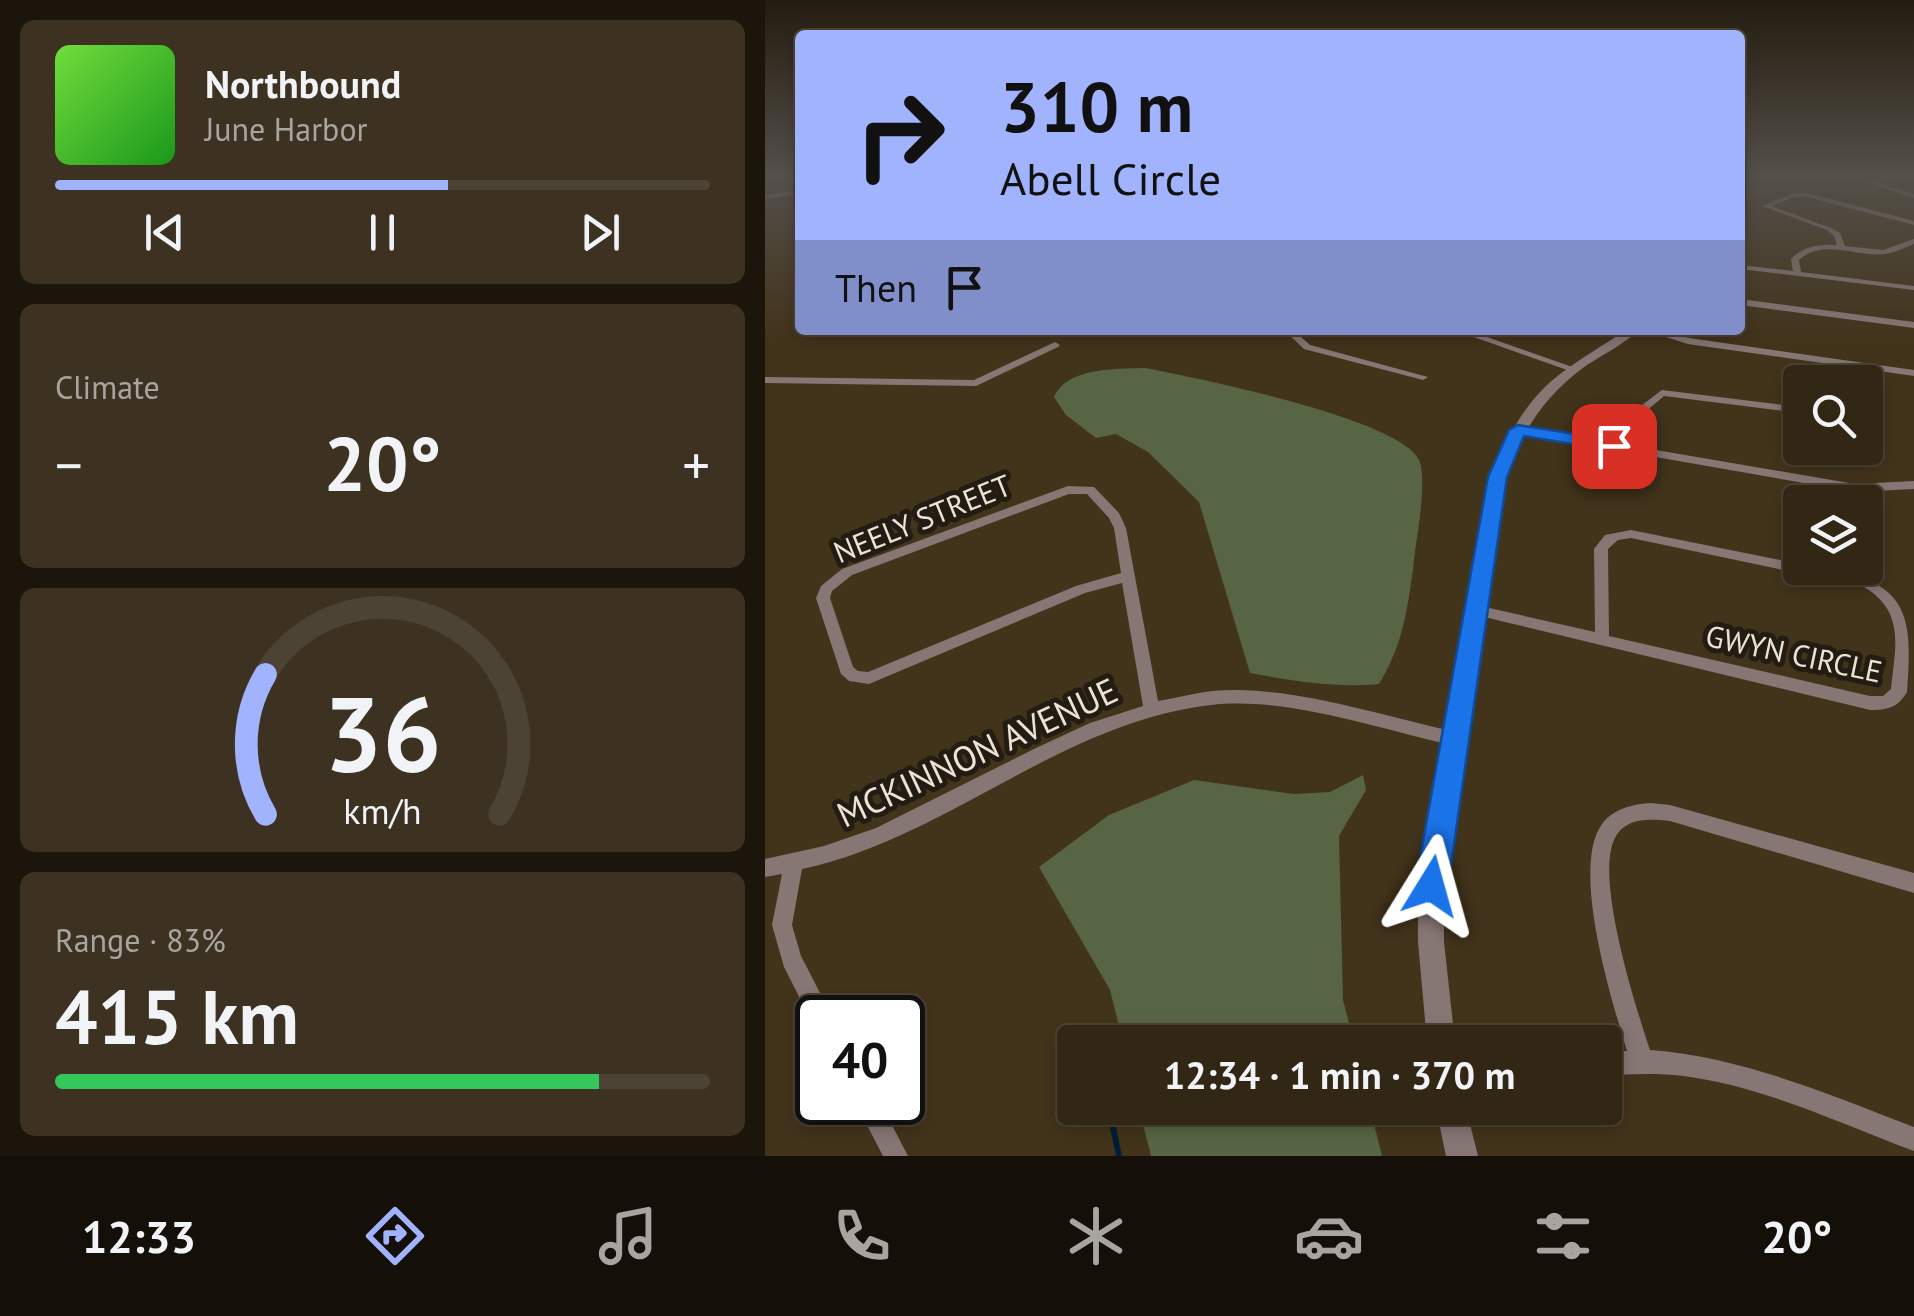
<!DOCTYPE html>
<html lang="en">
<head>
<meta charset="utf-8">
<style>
  :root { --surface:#322614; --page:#3d3222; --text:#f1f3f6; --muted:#a8a5a0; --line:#4d4334; --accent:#a1b3fd }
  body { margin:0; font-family:"PT Sans",sans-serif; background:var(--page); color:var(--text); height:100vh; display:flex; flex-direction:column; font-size:38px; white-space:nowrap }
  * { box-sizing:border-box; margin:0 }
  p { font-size:32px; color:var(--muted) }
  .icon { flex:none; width:55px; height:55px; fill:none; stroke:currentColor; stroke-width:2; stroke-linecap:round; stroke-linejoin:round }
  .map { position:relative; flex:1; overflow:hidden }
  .side { display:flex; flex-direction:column; gap:20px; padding:20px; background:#1c150b; width:765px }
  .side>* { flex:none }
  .guide { position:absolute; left:30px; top:30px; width:950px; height:305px; border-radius:10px; box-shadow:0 5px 15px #0003,0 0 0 2px var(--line); background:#a1b3fd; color:#111; overflow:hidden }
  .fabs { position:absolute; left:1018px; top:365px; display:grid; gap:20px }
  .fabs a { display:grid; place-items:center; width:100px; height:100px; border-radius:10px; background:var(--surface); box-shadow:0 5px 15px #0003,0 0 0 2px var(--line); font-size:50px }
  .speed { position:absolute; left:30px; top:995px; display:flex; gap:20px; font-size:50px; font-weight:700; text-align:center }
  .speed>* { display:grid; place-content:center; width:130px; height:130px; border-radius:50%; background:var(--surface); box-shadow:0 5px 15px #0003,0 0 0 2px var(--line); line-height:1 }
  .speed .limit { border:5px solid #111; border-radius:15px; background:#fff; color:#111 }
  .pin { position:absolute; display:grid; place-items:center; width:85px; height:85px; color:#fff; margin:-42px; border-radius:20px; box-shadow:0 5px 15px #0006 }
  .me { position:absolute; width:110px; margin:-55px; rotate:8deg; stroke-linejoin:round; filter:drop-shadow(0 0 8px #0008) }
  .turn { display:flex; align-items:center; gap:35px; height:210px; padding:0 40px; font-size:45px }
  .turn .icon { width:130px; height:130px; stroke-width:2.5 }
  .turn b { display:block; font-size:70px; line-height:85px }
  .then { display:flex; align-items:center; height:95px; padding:0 40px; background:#0003; gap:20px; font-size:38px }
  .big { font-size:75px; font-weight:700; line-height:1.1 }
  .side .widget { flex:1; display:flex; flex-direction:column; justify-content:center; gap:15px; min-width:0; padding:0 35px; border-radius:15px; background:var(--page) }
  .side .dial { align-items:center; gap:0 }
  .dial svg { height:260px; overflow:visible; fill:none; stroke:var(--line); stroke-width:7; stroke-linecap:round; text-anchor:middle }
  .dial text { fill:var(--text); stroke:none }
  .song { display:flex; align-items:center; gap:30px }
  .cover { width:120px; height:120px; border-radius:15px; background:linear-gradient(135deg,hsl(100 70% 55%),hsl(120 70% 35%)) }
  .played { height:10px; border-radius:5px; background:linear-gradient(90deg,var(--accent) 60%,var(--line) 60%) }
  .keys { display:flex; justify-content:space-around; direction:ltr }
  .heat { display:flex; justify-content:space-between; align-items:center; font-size:55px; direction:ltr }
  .charge { height:15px; border-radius:8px; background:linear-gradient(90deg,#34c759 83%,var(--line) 0) }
  .trip { position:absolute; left:292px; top:1025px; width:565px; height:100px; border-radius:10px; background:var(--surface); box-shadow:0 5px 15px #0003,0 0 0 2px var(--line); font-weight:700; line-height:100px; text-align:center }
  .tabs { display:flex; height:160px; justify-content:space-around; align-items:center; background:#140f08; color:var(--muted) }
  .tabs .icon { width:70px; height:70px }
  .tabs .current { color:var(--accent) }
  .tabs b { font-size:45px; color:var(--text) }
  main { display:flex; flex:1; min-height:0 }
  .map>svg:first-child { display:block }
</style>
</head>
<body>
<main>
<section class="side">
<div class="widget">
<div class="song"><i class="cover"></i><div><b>Northbound</b><p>June Harbor</p></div></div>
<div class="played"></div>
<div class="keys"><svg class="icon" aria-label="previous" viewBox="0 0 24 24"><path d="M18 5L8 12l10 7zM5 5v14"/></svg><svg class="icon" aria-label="pause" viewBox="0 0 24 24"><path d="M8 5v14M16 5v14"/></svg><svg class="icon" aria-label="next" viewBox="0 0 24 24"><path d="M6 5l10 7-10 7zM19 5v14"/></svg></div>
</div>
<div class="widget"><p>Climate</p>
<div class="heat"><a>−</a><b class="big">20°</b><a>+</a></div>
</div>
<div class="widget dial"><svg viewBox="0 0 100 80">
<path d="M14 69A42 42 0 1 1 86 69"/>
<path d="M14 69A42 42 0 0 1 14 26" stroke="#a1b3fd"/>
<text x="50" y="56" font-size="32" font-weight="700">36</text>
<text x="50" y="72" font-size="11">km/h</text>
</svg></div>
<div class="widget"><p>Range · 83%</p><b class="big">415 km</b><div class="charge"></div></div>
</section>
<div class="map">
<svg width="1149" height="1156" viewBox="0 0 1149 1156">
  <rect width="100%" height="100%" fill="#42331b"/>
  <g fill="#576544">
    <path d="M380 368C428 377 635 419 654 460 662 479 653 530 650 552 644 600 640 642 614 684 572 688 527 681 485 673L434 502 383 452 351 434 331 438 301 415 289 397C302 367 351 369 380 368Z"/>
    <polygon points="598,775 601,790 574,836 578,1000 589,1042 358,1042 345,990 274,867 344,815 429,780 529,794 565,792"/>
    <polygon points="374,1108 605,1108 617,1156 386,1156"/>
  </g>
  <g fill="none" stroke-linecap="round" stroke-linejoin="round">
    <polyline stroke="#001e35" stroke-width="6" points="344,1108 354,1156"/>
    <g fill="#867674" fill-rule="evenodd">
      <polygon points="1121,176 1129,176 1113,183 1149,194 1149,198 1104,183"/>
      <polygon points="35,190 35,194 0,199 0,195"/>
      <path d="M1042 193 1149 221V225L1042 197H1029L1006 206 1066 228 1075 233 1080 246 1118 250 1149 239V244C1139 248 1129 253 1119 254 1090 257 1058 238 1034 260L1036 272 1149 286V290L975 269V265L1028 271 1026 259C1039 246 1054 244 1072 245L1069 236 1062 230 997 206 1026 194Z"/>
      <polygon points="975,299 1149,322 1149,328 975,305"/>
      <polygon points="456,330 506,330 502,333 460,333"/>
      <polygon points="519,330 528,330 545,345 663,377 658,380 539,349"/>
      <polygon points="689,330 702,330 813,369 805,371"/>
      <polygon points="879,330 893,330 924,338 1149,370 1149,376 923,344"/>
      <polygon points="290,342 295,345 293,347 211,386 0,383 0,377 209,380"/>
      <polygon points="897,390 1035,407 1035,413 899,396 873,418 856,444 1090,484 1149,481 1149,489 1090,492 753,433 748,430 753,427 846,443 865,414"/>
      <path d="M303 486 329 487 354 513 361 528 393 701C411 698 429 693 447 691 522 684 614 715 687 731L693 733 695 738 693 743 687 745C614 729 521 696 446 705 296 722 182 838 37 869L27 925 36 956 68 1018H52V1027L49 1026 19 967 7 925 17 874 0 877V859L59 846 111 828 271 748 325 723 378 706 357 583 320 593 104 684 84 681 76 674 51 598 56 586 77 569ZM304 494H322L344 518 349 528 356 573 311 586 103 672 93 671 88 667 65 598 67 591 87 575Z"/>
      <path d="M866 530 1035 564V568C1052 568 1067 571 1083 574 1149 589 1146 632 1142 692 1133 708 1122 710 1105 710L711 615 706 614 704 610 706 606 711 605 830 632 829 549 840 535ZM866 538 1099 587C1141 612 1130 648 1126 689L1118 696H1105L844 636 843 549 853 540Z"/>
      <path d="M886 803 905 805 1149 873V893L905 821C885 819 861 817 850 838 829 877 871 1008 885 1050 978 1057 1062 1094 1149 1127V1151C1074 1123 998 1086 918 1076 892 1073 866 1074 840 1076V1052L862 1051C847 1001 805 868 837 824 848 809 868 804 886 803Z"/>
      <polygon points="90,1102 115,1102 143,1156 118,1156"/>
    </g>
    <g fill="#867674" fill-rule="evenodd">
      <path d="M861 330H874C859 344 839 354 822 365 781 394 757 430 741 477L679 886V942L690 1042H662L653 942V886L725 477C741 438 761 400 795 374 816 358 839 345 861 330Z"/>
      <polygon points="671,1108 701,1108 713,1156 681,1156"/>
    </g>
  </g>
  <linearGradient id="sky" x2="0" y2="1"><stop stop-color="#241c0f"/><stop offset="0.52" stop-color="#54504a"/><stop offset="1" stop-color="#54504a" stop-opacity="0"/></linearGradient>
  <rect width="1149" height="338" fill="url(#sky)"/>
  <polygon fill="#1a73e8" stroke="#114b97" stroke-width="2.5" points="753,425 849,440 858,446 849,451 759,436 742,477 683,886 678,897 666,902 655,897 650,886 723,477 744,430"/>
  <g text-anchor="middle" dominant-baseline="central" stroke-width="10" stroke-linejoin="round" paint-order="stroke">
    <g font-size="30" fill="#ede3d5" stroke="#231c12">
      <text transform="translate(157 518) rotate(-22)">NEELY STREET</text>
      <text transform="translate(1029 653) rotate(12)">GWYN CIRCLE</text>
    </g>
    <g font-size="35" fill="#ede3d5" stroke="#231c12">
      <text transform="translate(212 752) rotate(-25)">MCKINNON AVENUE</text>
    </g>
  </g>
</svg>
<div class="fabs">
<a><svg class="icon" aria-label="search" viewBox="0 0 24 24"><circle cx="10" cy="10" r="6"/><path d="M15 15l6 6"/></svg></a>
<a><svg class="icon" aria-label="layers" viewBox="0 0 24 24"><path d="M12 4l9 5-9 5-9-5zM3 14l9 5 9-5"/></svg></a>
</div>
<div class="speed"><div class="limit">40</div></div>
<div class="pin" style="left:849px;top:446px;background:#d93025"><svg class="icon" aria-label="arrive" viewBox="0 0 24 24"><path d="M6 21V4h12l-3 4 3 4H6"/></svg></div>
<svg class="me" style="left:666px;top:886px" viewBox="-20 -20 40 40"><path d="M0-17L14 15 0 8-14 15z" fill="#1a73e8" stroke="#fff" stroke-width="4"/></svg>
<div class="trip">12:34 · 1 min · 370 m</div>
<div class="guide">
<div class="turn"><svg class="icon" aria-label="right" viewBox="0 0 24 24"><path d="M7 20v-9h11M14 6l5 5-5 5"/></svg><div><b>310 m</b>Abell Circle</div></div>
<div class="then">Then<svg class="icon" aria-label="arrive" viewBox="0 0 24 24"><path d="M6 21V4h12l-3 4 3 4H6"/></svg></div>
</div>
</div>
</main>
<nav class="tabs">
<b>12:33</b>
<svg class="icon current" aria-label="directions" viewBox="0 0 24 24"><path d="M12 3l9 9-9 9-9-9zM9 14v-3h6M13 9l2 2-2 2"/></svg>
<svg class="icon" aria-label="music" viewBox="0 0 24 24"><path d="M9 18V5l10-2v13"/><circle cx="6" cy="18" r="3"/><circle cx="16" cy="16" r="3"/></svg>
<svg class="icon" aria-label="phone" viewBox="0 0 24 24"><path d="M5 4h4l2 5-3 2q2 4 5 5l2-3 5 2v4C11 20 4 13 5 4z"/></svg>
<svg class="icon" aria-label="climate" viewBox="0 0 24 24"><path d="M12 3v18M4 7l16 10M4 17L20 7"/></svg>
<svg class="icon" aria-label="car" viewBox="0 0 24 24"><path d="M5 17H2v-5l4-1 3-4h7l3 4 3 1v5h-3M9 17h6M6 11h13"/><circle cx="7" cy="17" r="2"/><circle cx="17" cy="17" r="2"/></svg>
<svg class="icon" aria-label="filters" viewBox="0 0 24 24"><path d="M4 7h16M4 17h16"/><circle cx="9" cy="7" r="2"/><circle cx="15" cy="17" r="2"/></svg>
<b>20°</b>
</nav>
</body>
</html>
